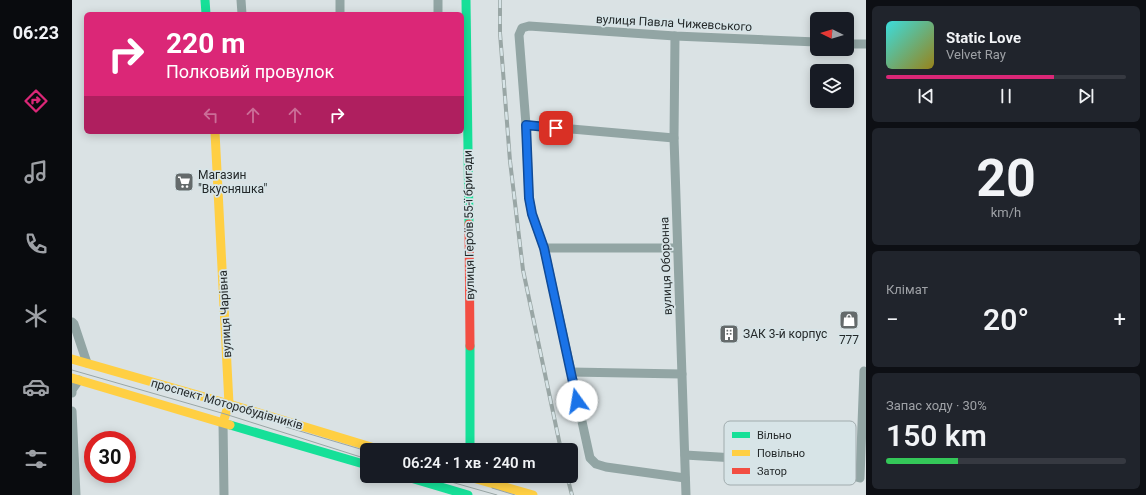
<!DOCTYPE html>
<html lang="uk">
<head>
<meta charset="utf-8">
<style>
  :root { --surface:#171b24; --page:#20242c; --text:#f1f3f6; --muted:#9ea1a6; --line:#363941; --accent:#db2777 }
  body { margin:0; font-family:Roboto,sans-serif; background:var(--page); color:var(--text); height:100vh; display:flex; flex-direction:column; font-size:15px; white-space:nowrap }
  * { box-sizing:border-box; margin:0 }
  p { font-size:13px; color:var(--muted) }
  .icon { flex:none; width:22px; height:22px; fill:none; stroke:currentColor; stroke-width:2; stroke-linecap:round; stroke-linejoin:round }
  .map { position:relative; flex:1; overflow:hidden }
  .sheet { display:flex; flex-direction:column; gap:6px; padding:6px; background:#0d0f14; width:280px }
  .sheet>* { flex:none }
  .top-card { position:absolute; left:12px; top:12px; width:380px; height:122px; border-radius:6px; box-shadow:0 2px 10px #0003; background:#db2777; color:#fff; overflow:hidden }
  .needle { width:26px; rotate:275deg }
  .buttons { position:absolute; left:738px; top:12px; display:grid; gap:8px }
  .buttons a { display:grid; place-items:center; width:44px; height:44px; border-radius:6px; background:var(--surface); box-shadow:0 2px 10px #0003; font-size:20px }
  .speed { position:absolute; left:12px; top:431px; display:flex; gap:8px; font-size:20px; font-weight:700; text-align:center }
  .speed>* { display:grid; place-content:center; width:52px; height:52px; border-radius:50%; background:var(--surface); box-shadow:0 2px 10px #0003; line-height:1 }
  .speed .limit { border:6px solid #d22; background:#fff; color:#111 }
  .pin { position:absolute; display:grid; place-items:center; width:34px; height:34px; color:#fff; margin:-17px; border-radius:8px; box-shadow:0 2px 6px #0006 }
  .me { position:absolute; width:44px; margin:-22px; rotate:347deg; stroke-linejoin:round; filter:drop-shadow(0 0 3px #0008) }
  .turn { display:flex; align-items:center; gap:14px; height:84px; padding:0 16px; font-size:18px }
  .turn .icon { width:52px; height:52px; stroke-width:2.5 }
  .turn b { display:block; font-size:28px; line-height:34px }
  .lanes { display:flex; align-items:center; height:38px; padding:0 16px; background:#0003; justify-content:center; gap:20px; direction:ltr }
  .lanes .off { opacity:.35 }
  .big { font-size:30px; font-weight:600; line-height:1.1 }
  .sheet .tile { flex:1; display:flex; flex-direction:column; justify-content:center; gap:6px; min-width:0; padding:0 14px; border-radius:6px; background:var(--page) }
  .sheet .dial { align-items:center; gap:0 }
  .dial b { font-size:52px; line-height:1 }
  .song { display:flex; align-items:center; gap:12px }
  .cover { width:48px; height:48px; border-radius:6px; background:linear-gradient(135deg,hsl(180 70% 55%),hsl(50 70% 35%)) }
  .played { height:4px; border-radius:2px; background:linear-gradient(90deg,var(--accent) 70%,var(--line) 70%) }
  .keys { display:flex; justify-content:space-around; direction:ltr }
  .heat { display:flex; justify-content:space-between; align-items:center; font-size:22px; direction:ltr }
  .charge { height:6px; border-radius:3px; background:linear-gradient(90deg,#34c759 30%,var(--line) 0) }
  .trip { position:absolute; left:288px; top:443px; width:218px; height:40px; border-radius:6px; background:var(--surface); box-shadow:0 2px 10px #0003; font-weight:600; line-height:40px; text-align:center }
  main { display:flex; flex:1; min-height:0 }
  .tab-bar { display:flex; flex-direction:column; width:72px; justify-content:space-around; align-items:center; background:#090b0e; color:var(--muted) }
  .tab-bar .icon { width:28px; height:28px }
  .tab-bar .on { color:var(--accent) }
  .tab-bar b { font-size:18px; color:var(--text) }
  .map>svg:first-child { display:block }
</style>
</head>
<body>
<main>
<nav class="tab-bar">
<b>06:23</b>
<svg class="icon on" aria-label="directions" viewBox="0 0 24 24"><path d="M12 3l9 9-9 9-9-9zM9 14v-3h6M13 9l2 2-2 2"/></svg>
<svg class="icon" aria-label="music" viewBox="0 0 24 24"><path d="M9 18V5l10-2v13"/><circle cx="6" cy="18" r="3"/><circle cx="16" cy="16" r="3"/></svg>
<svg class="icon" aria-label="phone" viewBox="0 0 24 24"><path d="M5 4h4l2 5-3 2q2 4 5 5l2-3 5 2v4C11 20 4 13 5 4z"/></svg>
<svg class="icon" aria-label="climate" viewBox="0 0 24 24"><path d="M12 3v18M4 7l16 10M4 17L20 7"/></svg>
<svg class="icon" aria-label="car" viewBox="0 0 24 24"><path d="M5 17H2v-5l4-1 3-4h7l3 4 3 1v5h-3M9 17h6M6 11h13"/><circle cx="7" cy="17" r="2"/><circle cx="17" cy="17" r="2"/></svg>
<svg class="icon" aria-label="filters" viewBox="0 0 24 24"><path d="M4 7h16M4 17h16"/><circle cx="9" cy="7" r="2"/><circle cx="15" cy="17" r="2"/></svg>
</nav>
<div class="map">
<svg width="794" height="495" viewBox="0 0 794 495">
  <rect width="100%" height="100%" fill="#dae2e4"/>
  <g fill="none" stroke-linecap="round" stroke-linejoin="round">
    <g stroke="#92a5a4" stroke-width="9">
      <polyline points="169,0 170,14"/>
      <polyline points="366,0 366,14"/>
      <polyline points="268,14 268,0"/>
      <polyline points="603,36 602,138 614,495"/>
      <polyline points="775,44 794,44"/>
      <polyline points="454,125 602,138"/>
      <polyline points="472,248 605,248"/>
      <polyline points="0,322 2,324 15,363"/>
      <polyline points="499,372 610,374"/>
      <polyline points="0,393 0,390 7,380"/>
      <polyline points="0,411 4,495"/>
      <polyline points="151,422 152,495"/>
      <polyline points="613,455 663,458 670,447 788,478 792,371"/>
      <polyline points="613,478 534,467 524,464 518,458 472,248 460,214 457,198 454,125 447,35 450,28 457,26 603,36 745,42"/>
    </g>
    <g stroke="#16e098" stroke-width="9">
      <polyline points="133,0 134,14"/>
      <polyline points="394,0 397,224"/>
      <polyline points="398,346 398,450"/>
      <polyline points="158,425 295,465"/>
      <polyline points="332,476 396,495"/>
    </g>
    <g stroke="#ffcf43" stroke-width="9">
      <polyline points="143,132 157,404 151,422"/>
      <polyline points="0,359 157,404 309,450"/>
      <polyline points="0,378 158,425"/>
      <polyline points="394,476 461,495"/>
    </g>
    <polyline stroke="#f24e42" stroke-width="9" points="397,224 398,346"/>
    <g stroke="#99a6a5" stroke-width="1">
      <polyline points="0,370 153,414 295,459"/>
      <polyline points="214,427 295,451"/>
      <polyline points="358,476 425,495"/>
      <polyline points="420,488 443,495"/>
    </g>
    <g stroke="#99a6a5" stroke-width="4">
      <g id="rail">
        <polyline points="428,0 428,33 438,161 451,270 489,450"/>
        <polyline points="495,476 500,495"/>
      </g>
    </g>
    <use href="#rail" stroke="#d7e4e7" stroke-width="2.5" stroke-dasharray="8" stroke-linecap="butt"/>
  </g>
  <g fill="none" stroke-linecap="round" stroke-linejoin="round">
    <g stroke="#114b97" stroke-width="10">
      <polyline id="route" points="484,128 454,125 457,198 460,214 472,248 505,401"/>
    </g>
    <use href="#route" stroke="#1a73e8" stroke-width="7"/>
  </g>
  <defs>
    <g id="supermarket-square" transform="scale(1)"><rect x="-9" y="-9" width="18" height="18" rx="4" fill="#646a6b" stroke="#d7e4e7"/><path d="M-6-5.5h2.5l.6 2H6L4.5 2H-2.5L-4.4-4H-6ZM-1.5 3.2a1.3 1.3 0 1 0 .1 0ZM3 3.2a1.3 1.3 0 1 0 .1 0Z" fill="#fff"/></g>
    <g id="shop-square" transform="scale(1)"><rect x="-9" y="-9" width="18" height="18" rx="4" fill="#646a6b" stroke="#d7e4e7"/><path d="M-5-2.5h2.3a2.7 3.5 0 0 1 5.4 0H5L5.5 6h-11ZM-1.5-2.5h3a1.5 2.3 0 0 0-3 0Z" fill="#fff"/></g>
    <g id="building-square" transform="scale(1)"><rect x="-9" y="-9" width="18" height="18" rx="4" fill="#646a6b" stroke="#d7e4e7"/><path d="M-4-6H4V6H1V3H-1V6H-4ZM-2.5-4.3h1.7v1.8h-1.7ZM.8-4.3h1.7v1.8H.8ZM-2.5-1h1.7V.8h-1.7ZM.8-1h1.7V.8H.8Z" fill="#fff"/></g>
  </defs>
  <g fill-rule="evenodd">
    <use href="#supermarket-square" x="112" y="182"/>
    <use href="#shop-square" x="777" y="320"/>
    <use href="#building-square" x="657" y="334"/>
  </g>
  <g text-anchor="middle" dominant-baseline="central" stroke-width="3.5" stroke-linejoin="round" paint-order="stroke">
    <g font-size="12" fill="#24292a" stroke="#d7e4e7">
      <text transform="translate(602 23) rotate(3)">вулиця Павла Чижевського</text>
      <text transform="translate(397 225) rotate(-91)">вулиця Героїв 55-ї бригади</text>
      <text transform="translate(594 266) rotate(-92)">вулиця Оборонна</text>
      <text transform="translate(153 314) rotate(-93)">вулиця Чарівна</text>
      <text transform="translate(155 404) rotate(16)">проспект Моторобудівників</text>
    </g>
    <g font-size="12" fill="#24292a" stroke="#d7e4e7" text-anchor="start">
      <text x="126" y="175">Магазин<tspan x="126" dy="14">"Вкусняшка"</tspan></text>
      <text x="671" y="334">ЗАК 3-й корпус</text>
      <text x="777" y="340" text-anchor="middle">777</text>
    </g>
  </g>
  <rect x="652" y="421" width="132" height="64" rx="6" fill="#d7e4e7" stroke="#a1acae" stroke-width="1"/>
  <rect x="660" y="432" width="18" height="6" fill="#16e098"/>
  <rect x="660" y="450" width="18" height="6" fill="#ffcf43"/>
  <rect x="660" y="468" width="18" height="6" fill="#f24e42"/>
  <g font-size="11" fill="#24292a">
    <text x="685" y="439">Вільно</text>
    <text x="685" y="457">Повільно</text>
    <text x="685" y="475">Затор</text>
  </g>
</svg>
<div class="buttons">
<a><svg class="needle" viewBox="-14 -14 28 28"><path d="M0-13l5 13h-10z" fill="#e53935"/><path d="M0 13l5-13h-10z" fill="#9ea1a6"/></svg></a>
<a><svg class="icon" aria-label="layers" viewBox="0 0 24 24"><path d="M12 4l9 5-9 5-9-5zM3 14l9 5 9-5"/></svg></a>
</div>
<div class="speed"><div class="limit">30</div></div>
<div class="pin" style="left:484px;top:128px;background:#d93025"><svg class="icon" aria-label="arrive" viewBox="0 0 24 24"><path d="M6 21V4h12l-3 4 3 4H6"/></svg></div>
<svg class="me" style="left:505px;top:401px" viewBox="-20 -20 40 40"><circle r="19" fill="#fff"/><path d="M0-13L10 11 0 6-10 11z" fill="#1a73e8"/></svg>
<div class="trip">06:24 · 1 хв · 240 m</div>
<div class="top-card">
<div class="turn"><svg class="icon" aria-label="right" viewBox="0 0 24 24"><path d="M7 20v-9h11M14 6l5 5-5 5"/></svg><div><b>220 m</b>Полковий провулок</div></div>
<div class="lanes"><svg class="icon off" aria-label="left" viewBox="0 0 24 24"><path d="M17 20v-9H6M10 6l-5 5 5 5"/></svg><svg class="icon off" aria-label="ahead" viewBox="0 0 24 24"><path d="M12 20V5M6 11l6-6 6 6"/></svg><svg class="icon off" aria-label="ahead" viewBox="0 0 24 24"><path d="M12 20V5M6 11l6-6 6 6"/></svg><svg class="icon" aria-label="right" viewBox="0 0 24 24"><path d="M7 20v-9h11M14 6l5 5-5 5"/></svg></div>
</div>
</div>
<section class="sheet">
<div class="tile">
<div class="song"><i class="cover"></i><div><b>Static Love</b><p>Velvet Ray</p></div></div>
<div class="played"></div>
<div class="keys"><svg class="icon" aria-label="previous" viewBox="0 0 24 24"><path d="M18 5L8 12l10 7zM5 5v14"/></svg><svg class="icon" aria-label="pause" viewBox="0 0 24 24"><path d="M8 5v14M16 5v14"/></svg><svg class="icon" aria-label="next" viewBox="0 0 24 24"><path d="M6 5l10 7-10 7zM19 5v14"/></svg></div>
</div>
<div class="tile dial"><b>20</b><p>km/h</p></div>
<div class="tile"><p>Клімат</p>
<div class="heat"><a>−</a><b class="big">20°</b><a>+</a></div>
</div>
<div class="tile"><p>Запас ходу · 30%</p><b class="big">150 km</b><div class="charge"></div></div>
</section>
</main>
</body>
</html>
